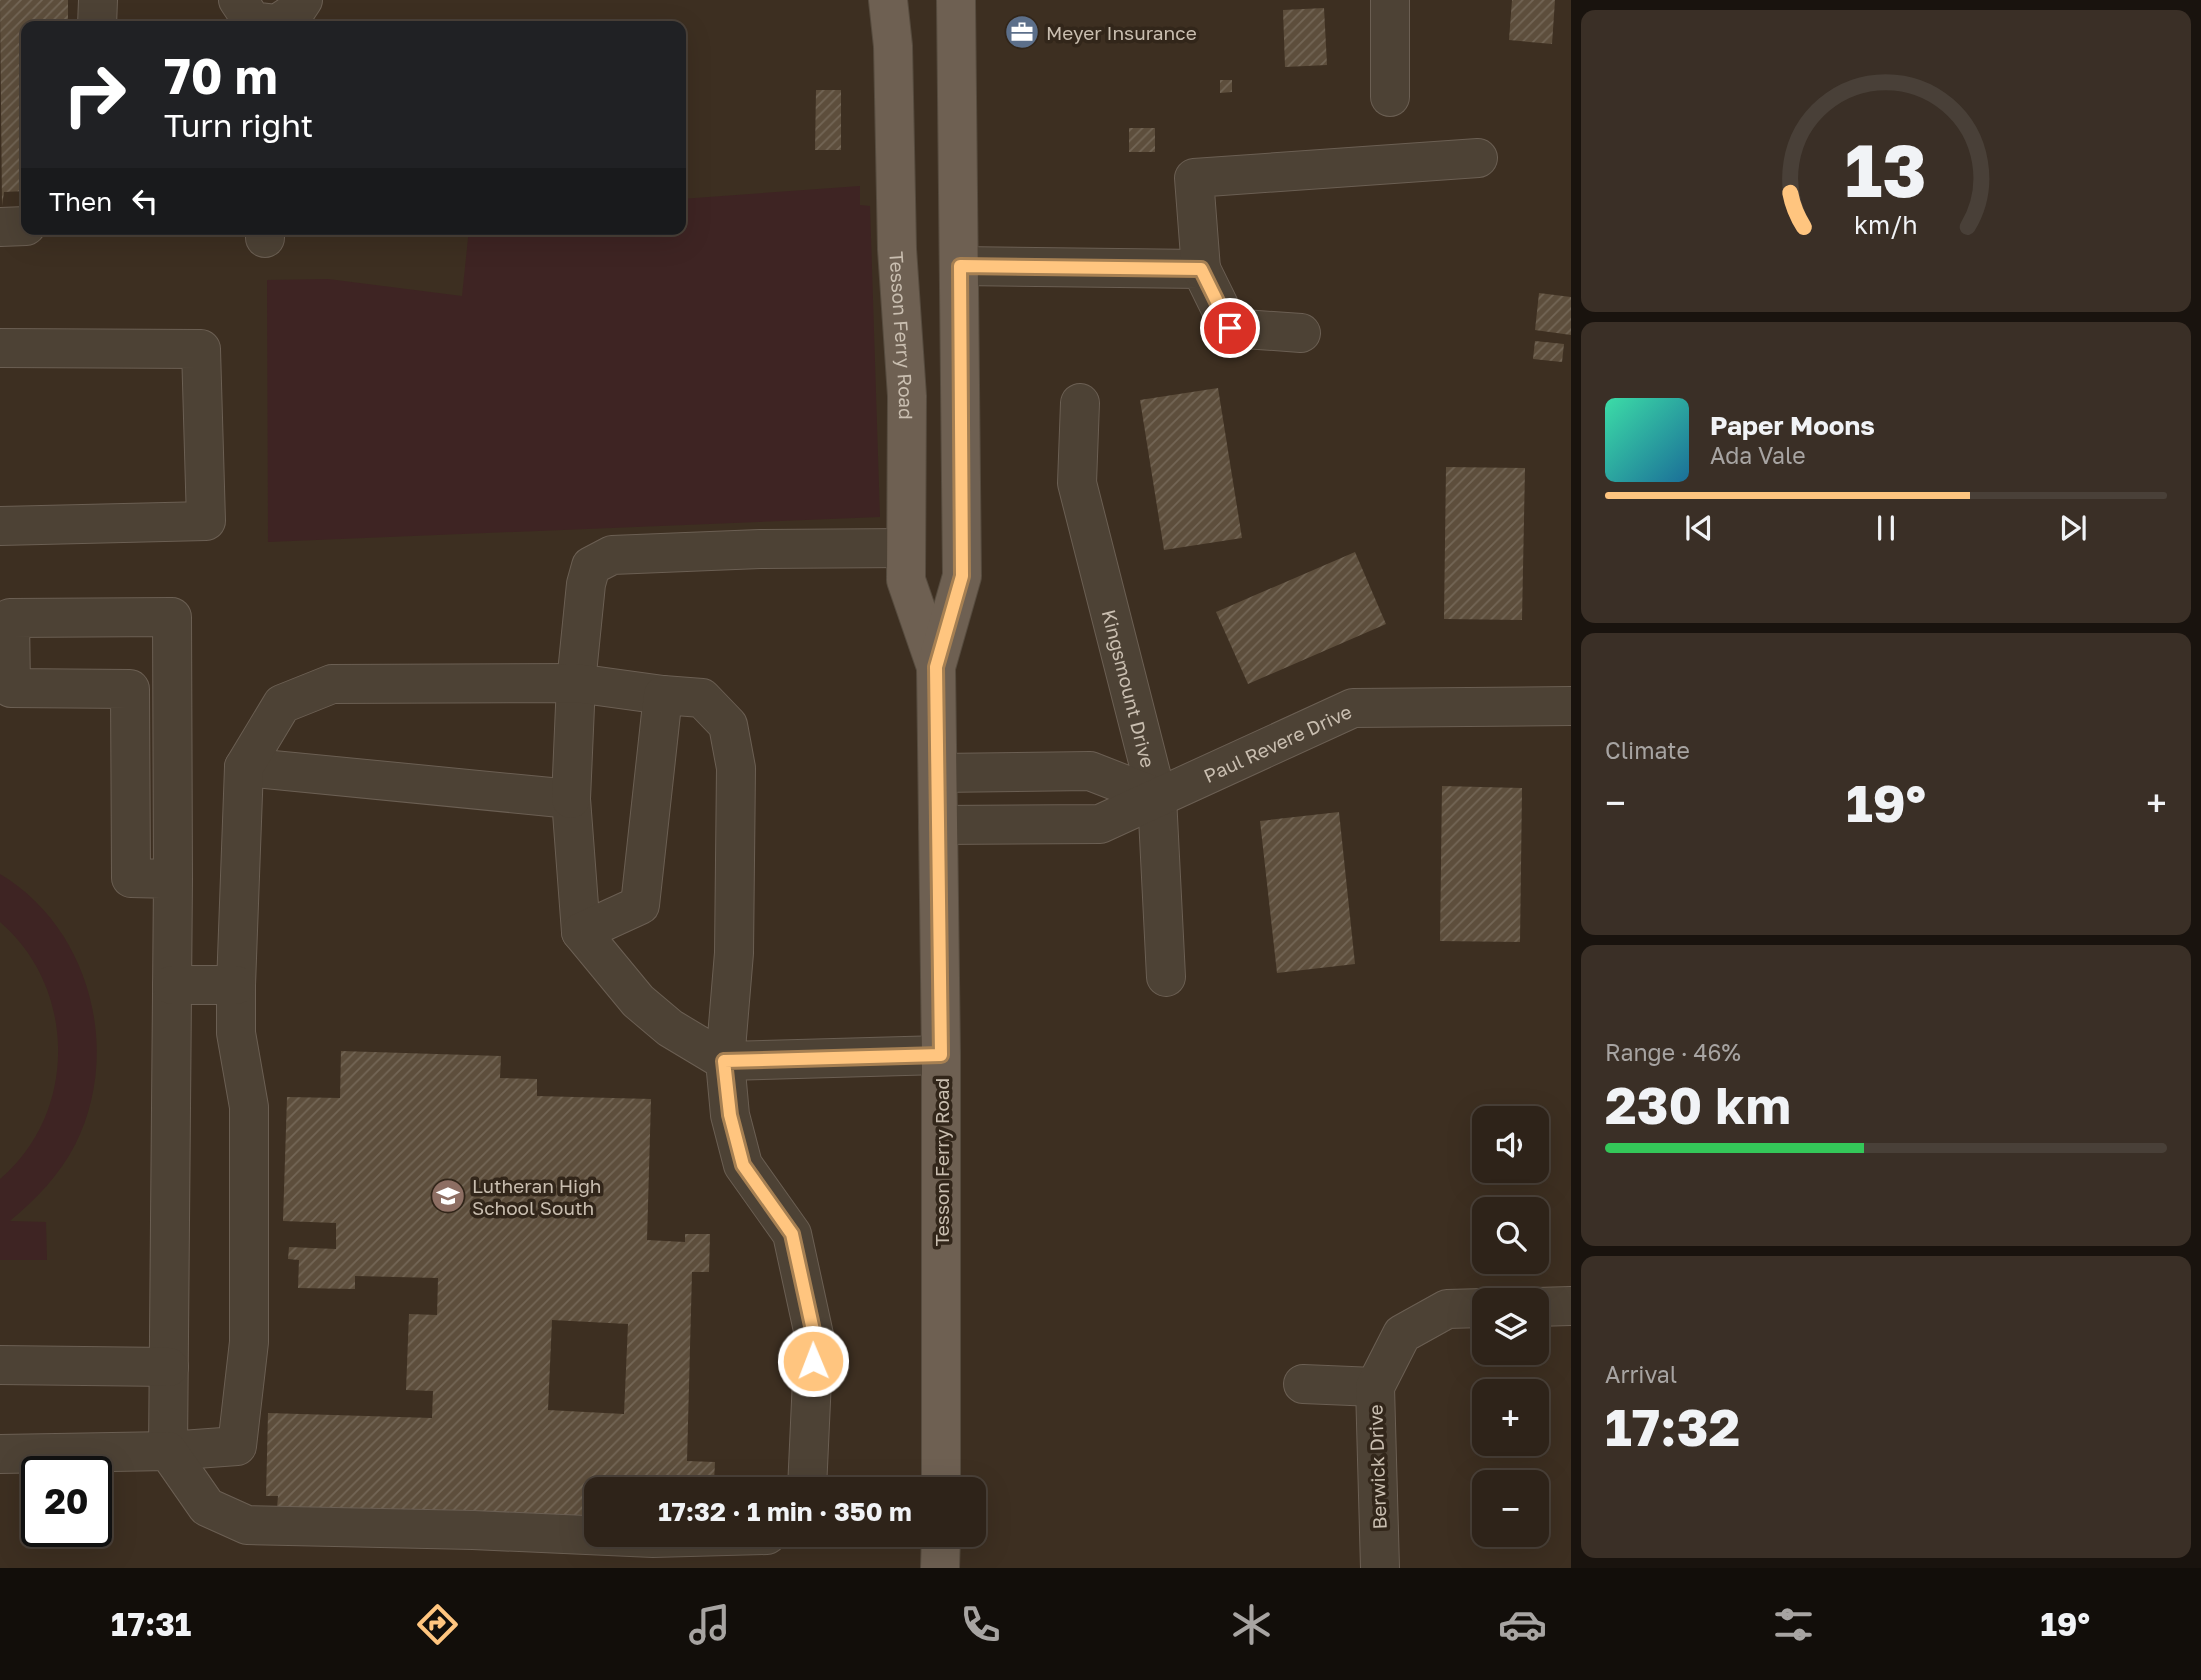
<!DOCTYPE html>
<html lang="en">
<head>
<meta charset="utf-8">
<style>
  :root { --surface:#2e2319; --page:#3a2f26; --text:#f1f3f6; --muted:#a7a4a2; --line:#494038; --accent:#ffc57f }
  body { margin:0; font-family:"Golos Text",sans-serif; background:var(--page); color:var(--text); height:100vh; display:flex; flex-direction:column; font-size:26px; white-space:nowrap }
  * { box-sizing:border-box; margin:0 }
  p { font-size:23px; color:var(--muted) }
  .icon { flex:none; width:38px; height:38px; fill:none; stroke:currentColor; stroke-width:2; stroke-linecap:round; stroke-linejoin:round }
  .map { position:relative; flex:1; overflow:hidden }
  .side { display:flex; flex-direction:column; gap:10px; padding:10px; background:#19130e; width:630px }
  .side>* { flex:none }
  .top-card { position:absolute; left:21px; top:21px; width:665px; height:214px; border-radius:14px; box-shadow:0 7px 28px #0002,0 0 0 2px var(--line); background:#202124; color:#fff; overflow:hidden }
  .controls { position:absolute; left:1472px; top:1106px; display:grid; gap:14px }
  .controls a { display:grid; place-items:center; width:77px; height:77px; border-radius:14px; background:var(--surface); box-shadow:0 7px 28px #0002,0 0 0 2px var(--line); font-size:35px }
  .speed { position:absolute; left:21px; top:1456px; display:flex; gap:14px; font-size:35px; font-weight:700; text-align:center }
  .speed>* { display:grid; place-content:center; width:91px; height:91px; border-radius:50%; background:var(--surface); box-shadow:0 7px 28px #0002,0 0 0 2px var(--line); line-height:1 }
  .speed .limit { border:4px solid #111; border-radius:10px; background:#fff; color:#111 }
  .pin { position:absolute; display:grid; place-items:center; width:60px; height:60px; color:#fff; margin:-30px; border:4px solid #fff; border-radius:50%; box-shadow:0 2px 7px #0007 }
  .me { position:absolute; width:77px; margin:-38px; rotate:359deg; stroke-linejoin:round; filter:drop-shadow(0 0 5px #0008) }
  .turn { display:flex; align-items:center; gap:24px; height:147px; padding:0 28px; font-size:32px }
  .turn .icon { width:91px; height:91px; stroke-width:2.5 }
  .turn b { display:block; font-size:49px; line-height:60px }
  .then { display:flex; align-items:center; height:66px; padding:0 28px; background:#0003; gap:14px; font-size:26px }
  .big { font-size:52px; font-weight:700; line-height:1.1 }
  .side .tile { flex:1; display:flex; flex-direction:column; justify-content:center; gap:10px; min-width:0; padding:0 24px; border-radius:14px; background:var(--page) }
  .side .dial { align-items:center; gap:0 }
  .dial svg { height:182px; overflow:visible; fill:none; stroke:var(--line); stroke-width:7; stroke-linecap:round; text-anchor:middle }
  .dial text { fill:var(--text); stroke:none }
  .song { display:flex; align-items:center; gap:21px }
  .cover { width:84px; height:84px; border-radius:10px; background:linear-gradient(135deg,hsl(160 70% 55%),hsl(200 70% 35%)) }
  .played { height:7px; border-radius:4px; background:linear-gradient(90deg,var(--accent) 65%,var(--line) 65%) }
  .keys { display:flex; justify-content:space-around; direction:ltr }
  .heat { display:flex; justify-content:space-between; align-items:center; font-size:38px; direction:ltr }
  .charge { height:10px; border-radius:5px; background:linear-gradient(90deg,#34c759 46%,var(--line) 0) }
  .trip { position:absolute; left:584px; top:1477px; width:402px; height:70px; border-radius:14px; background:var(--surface); box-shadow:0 7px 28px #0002,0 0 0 2px var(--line); font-weight:700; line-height:70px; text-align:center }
  .tab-bar { display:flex; height:112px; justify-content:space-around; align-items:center; background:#120e0a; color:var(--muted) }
  .tab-bar .icon { width:49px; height:49px }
  .tab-bar .on { color:var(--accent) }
  .tab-bar b { font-size:32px; color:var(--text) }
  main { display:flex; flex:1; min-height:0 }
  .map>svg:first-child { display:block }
</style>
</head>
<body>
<main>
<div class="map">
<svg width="1571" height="1568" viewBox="0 0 1571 1568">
  <defs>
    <pattern id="building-hatch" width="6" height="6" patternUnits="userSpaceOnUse" patternTransform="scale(1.75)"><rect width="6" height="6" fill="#5d4e3c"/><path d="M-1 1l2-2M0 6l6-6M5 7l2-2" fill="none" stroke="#736656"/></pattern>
  </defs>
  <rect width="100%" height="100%" fill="#3d2f21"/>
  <g fill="#3e2423">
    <polygon points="860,186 860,205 870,206 880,517 268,542 267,280 328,279 462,296 469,229 681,229 681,199"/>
    <path d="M0 874C91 928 122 1053 75 1145 59 1176 36 1199 10 1221L46 1222 47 1260H0V1179C78 1113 77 988 0 922Z"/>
  </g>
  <g fill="url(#building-hatch)" fill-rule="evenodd">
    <polygon points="0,0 68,0 68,26 26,26 26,191 4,192 2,206"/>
    <polygon points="1512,0 1555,0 1552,44 1509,40"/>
    <polygon points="1324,8 1327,65 1285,67 1283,10"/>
    <polygon points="1220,80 1232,80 1232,92 1220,93"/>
    <polygon points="816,90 841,90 841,150 815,150"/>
    <rect x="1129" y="128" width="26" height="24"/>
    <polygon points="1539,293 1571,297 1571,335 1535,330"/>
    <polygon points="1535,341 1564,344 1562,362 1533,359"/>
    <polygon points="1218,388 1242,538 1164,550 1140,400"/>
    <polygon points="1446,467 1525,468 1522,620 1444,619"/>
    <polygon points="1355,552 1386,624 1248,684 1216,612"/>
    <polygon points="1442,786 1522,788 1520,942 1440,941"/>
    <polygon points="1339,812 1355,964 1277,973 1260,821"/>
    <path d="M341 1051 501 1056 500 1078 537 1079V1096L651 1099 647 1240 685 1242V1234H710L709 1272H692L687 1461 715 1462 714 1482H703V1489H597V1517L277 1508 278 1496H266L268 1413 432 1418 433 1391 406 1390 409 1314 437 1315 438 1278 355 1276V1289L298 1288 299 1260 288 1259 289 1247 336 1249V1223L283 1221 287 1097 340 1098ZM552 1320 628 1324 624 1414 548 1410Z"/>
  </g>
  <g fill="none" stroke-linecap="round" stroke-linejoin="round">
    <g stroke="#6b5f53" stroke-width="40">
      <g id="minor">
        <polyline points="238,0 252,21 277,24 295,12 303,0"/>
        <polyline points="1390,0 1390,97"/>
        <polyline points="97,26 98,0"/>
        <polyline points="0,227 26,226"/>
        <polyline points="265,238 265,229"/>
        <polyline points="960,266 1201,269 1230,328 1301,333"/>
        <polyline points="1201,269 1194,178 1478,158"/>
        <polyline points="0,348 201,349 206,521 0,526"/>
        <path id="s1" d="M1080 403 1077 483 1157 797 1166 977"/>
        <polyline points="244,767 571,799 581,932"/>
        <polyline points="938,773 1090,771 1157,797"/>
        <polyline points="571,799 576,683 586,584 591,566 612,555 760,549 906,548"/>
        <path id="s2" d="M938 825 1100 824 1353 708 1571 706"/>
        <polyline points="173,879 131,878 130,689 11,688 10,618 172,617 173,879 168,1451 237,1446 249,1342 249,1107 236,1033 236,985 244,767 282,704 332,684 576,683 663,695"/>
        <polyline points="172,985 236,985"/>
        <polyline points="1536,1307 1571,1306"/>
        <polyline points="0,1365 169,1367"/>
        <polyline points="1303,1384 1375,1387"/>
        <polyline points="0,1454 168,1451 207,1507 247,1525 473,1530 653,1538 767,1535"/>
        <polyline points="807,1489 814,1335 792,1234 743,1165 730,1115 725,1061 734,953 736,768 728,725 702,698 663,695 640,905 581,932 638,1001 670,1028 725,1061 941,1055"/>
        <polyline points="1380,1568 1375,1387 1402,1334 1447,1309 1484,1308"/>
      </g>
    </g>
    <g stroke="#564b3e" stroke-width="40">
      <g id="major">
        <path id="s3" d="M888 0 893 46 897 249 907 396 906 580 936 667"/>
        <polyline points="941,1489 941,1055 936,667 962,576 956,0"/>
        <polyline points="940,1568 941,1535"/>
      </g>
    </g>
    <use href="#minor" stroke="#4d4235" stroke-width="38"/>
    <use href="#major" stroke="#6e6052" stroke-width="38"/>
  </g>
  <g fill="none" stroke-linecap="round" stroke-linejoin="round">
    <g stroke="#a68053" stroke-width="18">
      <polyline id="route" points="813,1361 814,1335 792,1234 743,1165 730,1115 724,1061 941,1055 936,667 962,576 960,266 1201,269 1230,328"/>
    </g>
    <use href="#route" stroke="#ffc57f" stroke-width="12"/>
  </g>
  <defs>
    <g id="office-disc" transform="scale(1.75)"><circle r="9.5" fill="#5c6f8a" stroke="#32261a"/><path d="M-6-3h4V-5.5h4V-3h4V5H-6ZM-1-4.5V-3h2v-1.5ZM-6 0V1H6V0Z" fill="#fff"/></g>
    <g id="school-disc" transform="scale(1.75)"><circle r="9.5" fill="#8d6e63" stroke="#32261a"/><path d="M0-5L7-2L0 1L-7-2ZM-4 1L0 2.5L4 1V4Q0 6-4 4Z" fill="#fff"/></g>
  </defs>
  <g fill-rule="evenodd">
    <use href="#office-disc" x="1022" y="32"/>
    <use href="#school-disc" x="448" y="1196"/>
  </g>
  <g text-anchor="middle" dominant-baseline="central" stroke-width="7" stroke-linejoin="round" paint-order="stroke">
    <g font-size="19" fill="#c9beb0" stroke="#32261a" text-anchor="start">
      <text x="1046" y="32">Meyer Insurance</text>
      <text x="472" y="1185">Lutheran High<tspan x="472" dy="22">School South</tspan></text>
    </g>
    <g font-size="19" fill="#c9beb0" stroke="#32261a">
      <text stroke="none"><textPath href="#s3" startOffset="336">Tesson Ferry Road</textPath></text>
      <text stroke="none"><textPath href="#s1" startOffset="292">Kingsmount Drive</textPath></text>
      <text stroke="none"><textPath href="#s2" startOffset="357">Paul Revere Drive</textPath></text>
      <text transform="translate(941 1162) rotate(-90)">Tesson Ferry Road</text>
      <text transform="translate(1377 1467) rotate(-92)">Berwick Drive</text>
    </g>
  </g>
</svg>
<div class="controls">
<a><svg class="icon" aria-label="sound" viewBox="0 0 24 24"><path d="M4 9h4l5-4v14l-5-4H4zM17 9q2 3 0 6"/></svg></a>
<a><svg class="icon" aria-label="search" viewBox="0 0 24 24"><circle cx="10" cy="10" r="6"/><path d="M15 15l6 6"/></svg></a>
<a><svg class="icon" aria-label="layers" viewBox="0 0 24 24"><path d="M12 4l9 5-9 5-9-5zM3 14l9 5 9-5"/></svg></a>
<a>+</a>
<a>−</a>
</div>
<div class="speed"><div class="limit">20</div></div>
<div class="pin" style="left:1230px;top:328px;background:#d93025"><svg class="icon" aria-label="arrive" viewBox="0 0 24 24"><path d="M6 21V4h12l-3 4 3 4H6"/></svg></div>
<svg class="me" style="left:813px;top:1361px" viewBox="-20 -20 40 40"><circle r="17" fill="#ffc57f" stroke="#fff" stroke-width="3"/><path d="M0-11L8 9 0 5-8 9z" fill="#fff"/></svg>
<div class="trip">17:32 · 1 min · 350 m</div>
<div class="top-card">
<div class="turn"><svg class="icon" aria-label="right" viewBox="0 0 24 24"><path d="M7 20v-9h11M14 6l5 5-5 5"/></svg><div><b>70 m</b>Turn right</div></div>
<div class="then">Then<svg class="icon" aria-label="left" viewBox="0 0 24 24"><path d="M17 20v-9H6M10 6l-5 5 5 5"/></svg></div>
</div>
</div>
<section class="side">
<div class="tile dial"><svg viewBox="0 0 100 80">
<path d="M14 69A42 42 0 1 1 86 69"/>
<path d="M14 69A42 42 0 0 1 8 54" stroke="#ffc57f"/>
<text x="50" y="56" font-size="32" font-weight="700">13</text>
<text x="50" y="72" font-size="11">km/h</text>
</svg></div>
<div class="tile">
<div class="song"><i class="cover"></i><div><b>Paper Moons</b><p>Ada Vale</p></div></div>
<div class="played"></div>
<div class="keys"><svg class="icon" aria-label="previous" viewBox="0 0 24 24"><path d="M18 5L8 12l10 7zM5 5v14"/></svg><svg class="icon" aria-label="pause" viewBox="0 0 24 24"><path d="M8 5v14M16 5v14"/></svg><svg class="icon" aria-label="next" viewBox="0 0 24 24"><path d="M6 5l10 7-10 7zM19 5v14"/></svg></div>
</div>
<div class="tile"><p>Climate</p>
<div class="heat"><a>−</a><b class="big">19°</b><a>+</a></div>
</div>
<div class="tile"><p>Range · 46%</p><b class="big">230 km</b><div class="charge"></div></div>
<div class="tile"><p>Arrival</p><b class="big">17:32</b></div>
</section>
</main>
<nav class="tab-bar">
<b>17:31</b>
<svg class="icon on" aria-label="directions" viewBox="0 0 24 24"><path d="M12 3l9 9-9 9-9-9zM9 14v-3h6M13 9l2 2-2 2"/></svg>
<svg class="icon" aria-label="music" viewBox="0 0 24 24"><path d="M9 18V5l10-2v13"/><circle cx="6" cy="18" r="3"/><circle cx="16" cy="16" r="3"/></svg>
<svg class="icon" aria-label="phone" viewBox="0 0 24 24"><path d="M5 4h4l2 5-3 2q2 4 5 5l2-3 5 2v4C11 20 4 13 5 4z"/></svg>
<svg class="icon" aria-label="climate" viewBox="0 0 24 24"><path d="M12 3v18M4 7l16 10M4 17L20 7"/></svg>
<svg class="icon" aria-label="car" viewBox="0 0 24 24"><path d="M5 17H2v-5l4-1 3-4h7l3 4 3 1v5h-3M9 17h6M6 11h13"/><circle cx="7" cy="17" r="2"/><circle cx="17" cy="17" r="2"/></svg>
<svg class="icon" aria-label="filters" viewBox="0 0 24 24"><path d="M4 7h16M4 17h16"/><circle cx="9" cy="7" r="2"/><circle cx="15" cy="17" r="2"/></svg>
<b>19°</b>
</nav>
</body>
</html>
